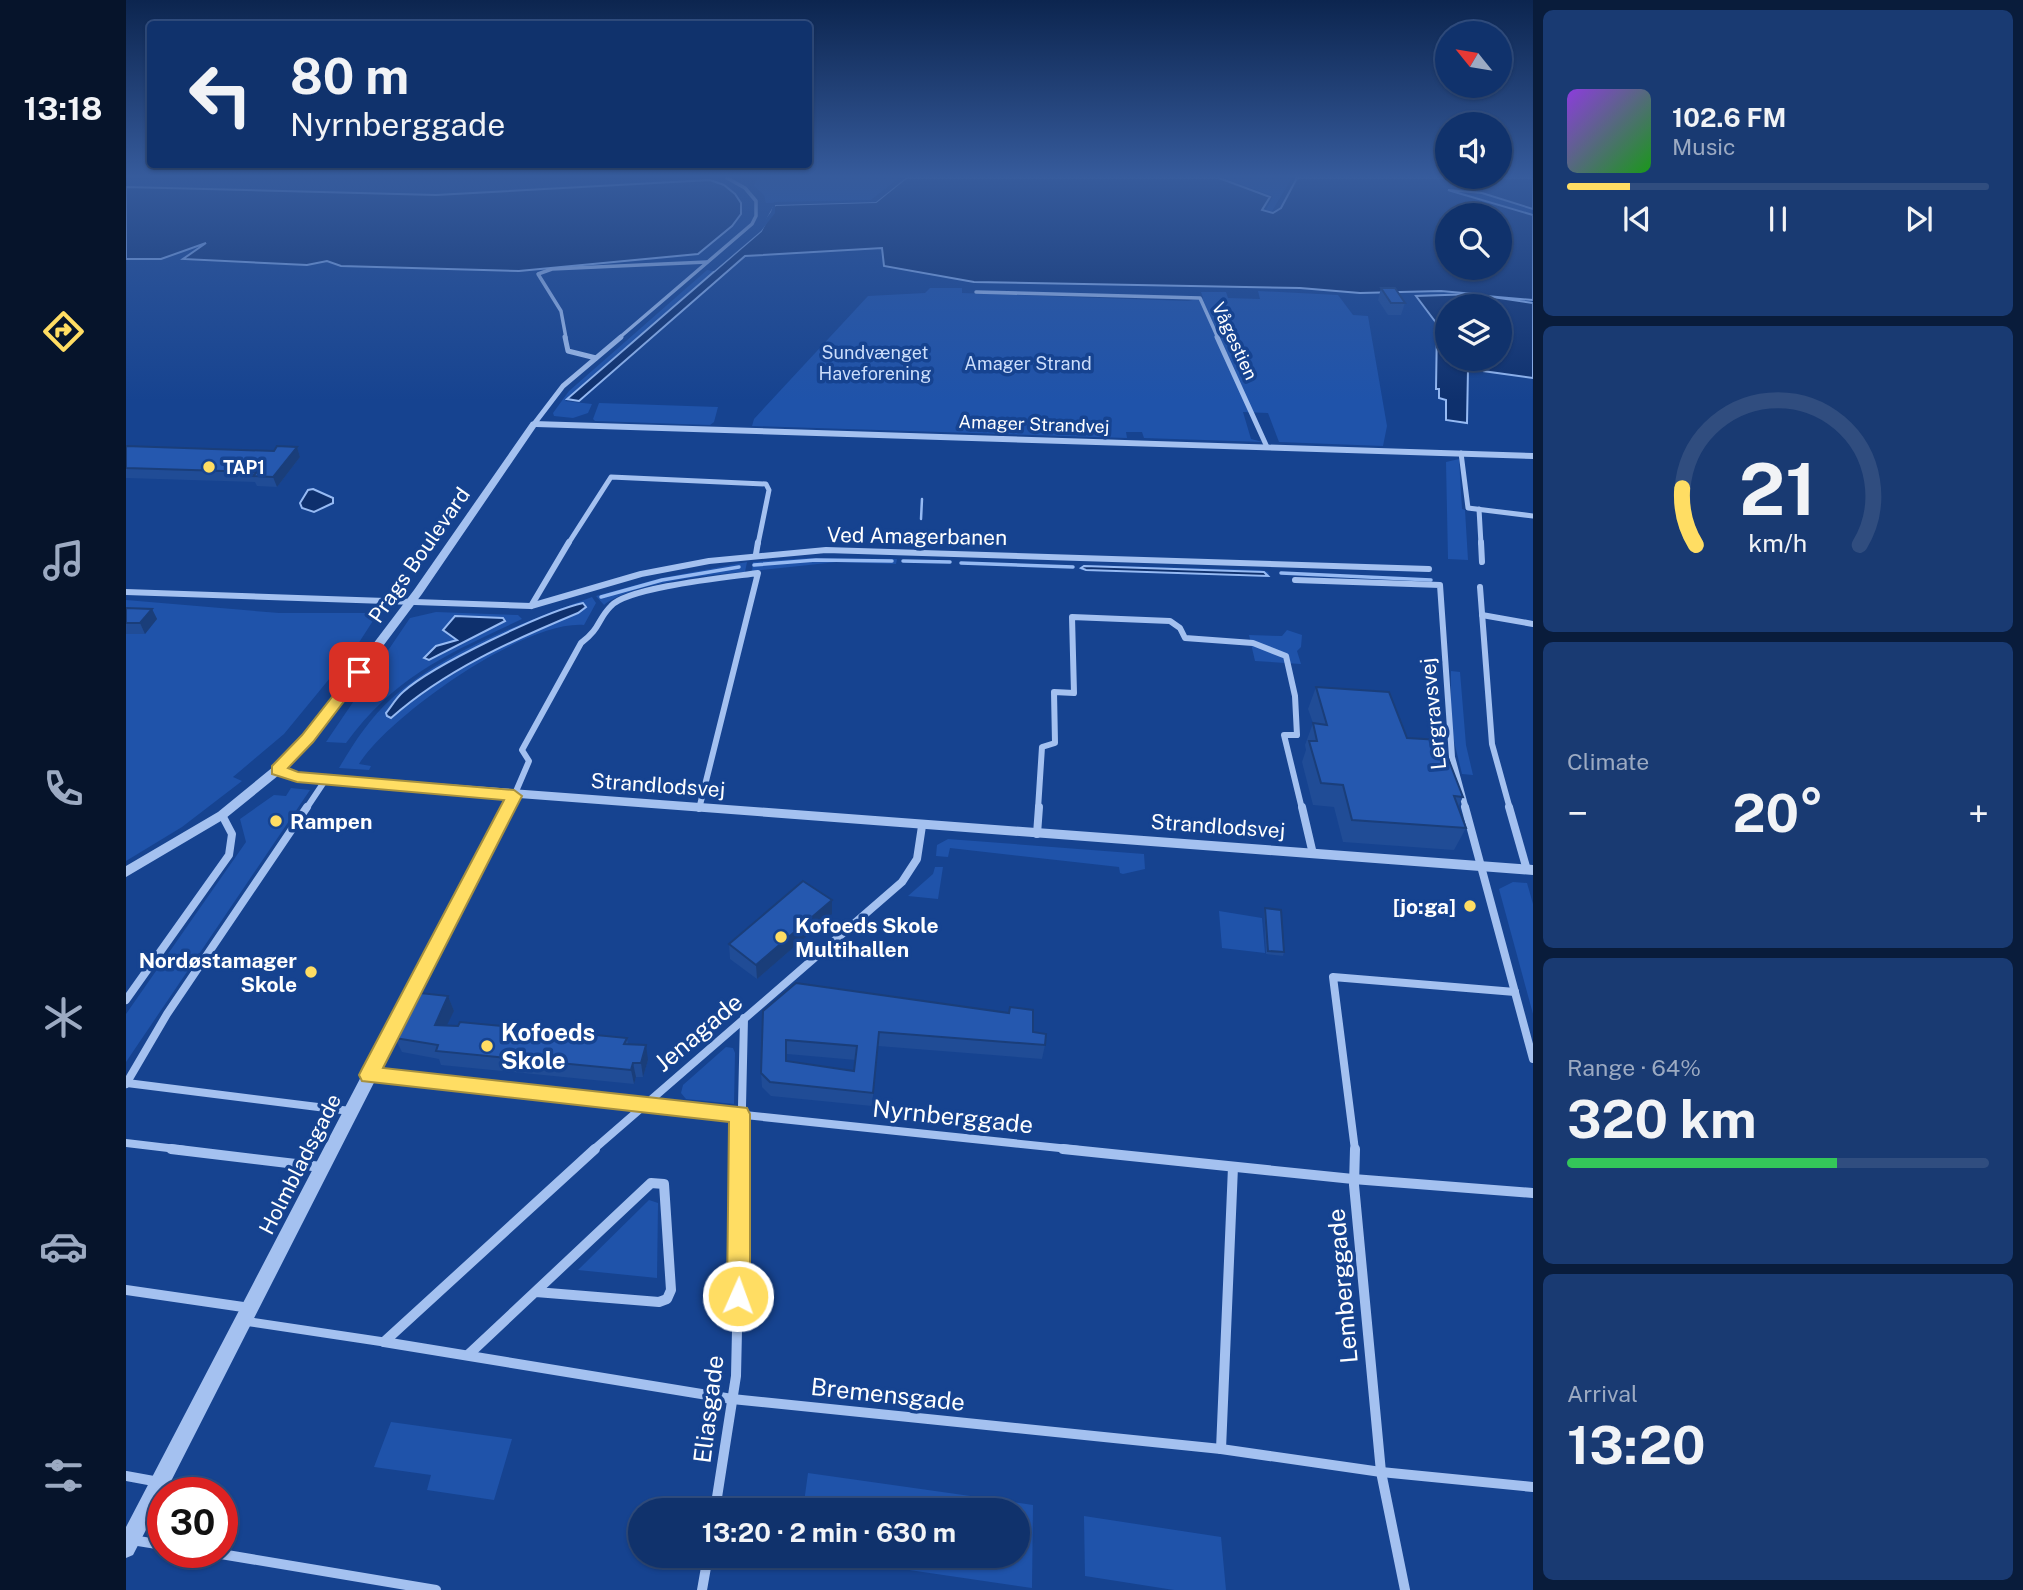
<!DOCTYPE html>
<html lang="en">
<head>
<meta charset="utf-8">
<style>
  :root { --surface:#10326c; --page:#193a72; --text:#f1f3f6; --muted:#9caac2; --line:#304d7f; --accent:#ffdd63 }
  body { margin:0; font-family:"Public Sans",sans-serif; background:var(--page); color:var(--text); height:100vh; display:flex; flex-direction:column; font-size:26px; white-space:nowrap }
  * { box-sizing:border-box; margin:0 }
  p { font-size:23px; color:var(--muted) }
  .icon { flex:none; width:38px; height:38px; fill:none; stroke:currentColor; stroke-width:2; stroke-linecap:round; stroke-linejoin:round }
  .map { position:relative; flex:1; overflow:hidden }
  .details { display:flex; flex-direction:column; gap:10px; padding:10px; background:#091c3b; width:490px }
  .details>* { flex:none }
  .top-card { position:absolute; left:21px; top:21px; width:665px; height:147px; border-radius:7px; box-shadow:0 2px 5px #0004,0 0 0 2px var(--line); background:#10326c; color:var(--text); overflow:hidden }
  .needle { width:46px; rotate:300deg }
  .controls { position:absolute; left:1309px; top:21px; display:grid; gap:14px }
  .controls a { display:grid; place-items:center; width:77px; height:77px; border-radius:50%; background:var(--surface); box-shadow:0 2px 5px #0004,0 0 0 2px var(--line); font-size:35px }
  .speed { position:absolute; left:21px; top:1477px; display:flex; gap:14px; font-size:35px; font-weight:700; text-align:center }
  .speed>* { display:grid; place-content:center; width:91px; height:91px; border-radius:50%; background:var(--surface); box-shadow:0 2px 5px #0004,0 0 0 2px var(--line); line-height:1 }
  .speed .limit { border:10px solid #d22; background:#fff; color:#111 }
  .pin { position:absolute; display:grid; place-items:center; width:60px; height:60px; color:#fff; margin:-30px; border-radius:14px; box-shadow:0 4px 10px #0006 }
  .me { position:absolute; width:77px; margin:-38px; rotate:2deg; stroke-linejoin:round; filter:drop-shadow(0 0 5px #0008) }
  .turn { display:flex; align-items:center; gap:24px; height:147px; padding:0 28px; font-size:32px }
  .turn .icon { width:91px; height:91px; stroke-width:2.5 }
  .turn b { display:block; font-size:49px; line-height:60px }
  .big { font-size:52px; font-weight:700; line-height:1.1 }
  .details .widget { flex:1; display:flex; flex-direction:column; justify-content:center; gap:10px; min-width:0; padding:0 24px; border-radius:10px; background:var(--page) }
  .details .dial { align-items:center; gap:0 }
  .dial svg { height:182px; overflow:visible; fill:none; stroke:var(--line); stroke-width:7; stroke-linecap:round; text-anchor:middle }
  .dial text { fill:var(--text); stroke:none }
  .song { display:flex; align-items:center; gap:21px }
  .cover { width:84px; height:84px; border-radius:10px; background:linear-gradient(135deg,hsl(270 70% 55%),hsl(120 70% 35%)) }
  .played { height:7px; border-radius:4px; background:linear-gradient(90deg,var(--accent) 15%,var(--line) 15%) }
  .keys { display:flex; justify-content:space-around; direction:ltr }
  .heat { display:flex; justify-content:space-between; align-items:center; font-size:38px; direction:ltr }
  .charge { height:10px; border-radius:5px; background:linear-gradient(90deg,#34c759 64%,var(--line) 0) }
  .trip { position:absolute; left:502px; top:1498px; width:402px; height:70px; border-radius:35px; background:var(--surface); box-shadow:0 2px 5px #0004,0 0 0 2px var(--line); font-weight:700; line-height:70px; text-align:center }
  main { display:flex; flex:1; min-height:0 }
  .tab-bar { display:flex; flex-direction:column; width:126px; justify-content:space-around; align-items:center; background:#06142b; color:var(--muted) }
  .tab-bar .icon { width:49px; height:49px }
  .tab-bar .on { color:var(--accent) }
  .tab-bar b { font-size:32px; color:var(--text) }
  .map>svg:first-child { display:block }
</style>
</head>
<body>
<main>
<nav class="tab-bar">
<b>13:18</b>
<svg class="icon on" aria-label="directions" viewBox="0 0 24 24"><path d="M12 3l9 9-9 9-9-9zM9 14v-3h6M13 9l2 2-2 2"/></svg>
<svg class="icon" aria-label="music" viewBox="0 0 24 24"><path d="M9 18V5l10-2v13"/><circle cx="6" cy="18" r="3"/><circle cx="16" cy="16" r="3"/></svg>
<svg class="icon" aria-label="phone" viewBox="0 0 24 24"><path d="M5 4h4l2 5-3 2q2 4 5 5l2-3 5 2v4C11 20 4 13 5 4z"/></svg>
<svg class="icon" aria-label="climate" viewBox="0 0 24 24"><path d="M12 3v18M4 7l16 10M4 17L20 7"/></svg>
<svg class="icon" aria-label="car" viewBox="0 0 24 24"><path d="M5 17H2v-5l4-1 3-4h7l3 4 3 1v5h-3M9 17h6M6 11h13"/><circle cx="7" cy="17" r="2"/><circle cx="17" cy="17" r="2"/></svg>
<svg class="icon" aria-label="filters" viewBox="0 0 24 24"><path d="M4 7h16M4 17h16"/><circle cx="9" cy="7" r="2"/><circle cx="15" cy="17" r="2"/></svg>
</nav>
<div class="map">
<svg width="1407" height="1590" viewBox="0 0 1407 1590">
  <rect width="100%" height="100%" fill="#164390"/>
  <g fill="#1f53aa">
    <polygon points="631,178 773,178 745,200 640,203 638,195 628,186"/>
    <polygon points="1098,178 1166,178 1146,211 1140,210 1147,196"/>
    <polygon points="581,270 588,271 439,401 466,404 462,413 447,418 428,416 427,413 443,391"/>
    <polygon points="804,288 836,288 836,293 1062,301 1077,298 1075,292 1100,292 1102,298 1134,299 1132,291 1212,295 1227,315 1242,316 1261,426 1257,446 1153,442 1142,413 1117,412 1125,439 1137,442 1018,438 1016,432 1000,432 1001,438 626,426 628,419 742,296 799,293"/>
    <polygon points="473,403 592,407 588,422 584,425 469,421 467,419"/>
    <polygon points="1333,459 1336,509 1339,510 1342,560 1322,559 1320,462"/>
    <polygon points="683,558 771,559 770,564 711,562 626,571 627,562"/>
    <path d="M621 562 619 572C585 574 503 584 478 605L470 596 535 578Z"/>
    <polygon points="958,565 1134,570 1142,572 1144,577 954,570"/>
    <path d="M466 597 470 603 458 625C398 620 263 716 233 764L245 766 243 770 213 768C227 744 244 718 265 699 320 650 397 623 466 597Z"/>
    <polygon points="0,600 153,613 252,613 232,644 158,734 107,777 116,781 56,827 0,861"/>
    <path d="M310 612 392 615 396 619C322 654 270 675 220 743L200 742 284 618Z"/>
    <polygon points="1161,630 1176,635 1175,647 1171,651 1175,664 1129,661 1123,635 1156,636"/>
    <polygon points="1325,671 1334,672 1340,745 1347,775 1336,774 1325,729"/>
    <polygon points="165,788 184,790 0,1062 0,1014 120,842 114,819 148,795 160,796"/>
    <polygon points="822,839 1018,854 1019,869 997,874 994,873 993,867 824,848 822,857 810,856 811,845"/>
    <polygon points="809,867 817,867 812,899 782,896 807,874"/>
    <polygon points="1387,882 1401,883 1407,904 1407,1014 1373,889"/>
    <polygon points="1093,911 1136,918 1139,953 1096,948"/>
    <polygon points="600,1047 607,1048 609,1053 608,1104 560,1099 555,1093 557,1085"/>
    <polygon points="523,1200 532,1203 531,1278 452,1270"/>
    <polygon points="265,1422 386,1439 368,1500 301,1490 305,1475 248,1467"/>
    <polygon points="682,1473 907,1505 906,1588 688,1556 892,1556 892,1510 677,1510"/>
    <polygon points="958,1516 1095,1537 1100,1590 1048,1590 959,1576"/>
  </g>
  <g fill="#0e306d" stroke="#96baf3" stroke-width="2" fill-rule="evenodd">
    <path d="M780 178H1093L1144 197 1136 210 1147 213 1155 208 1171 178H1407V209L1356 193 1322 190 1407 215V300L1360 296 1407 303V378L1342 369 1341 423 1320 420V400L1313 398V389H1310L1311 324 1290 296 1348 294 1315 291 1234 293 1174 288 848 282 758 266 756 248 619 256 453 401 441 399 635 231 649 205 750 202ZM1321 215H1374V268H1321ZM1321 306H1374V359H1321Z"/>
    <polygon points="584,180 598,185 609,194 615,203 615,214 606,226 572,254 393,271 215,266 201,261 181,265 57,259 80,243 35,259 0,259 0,187 310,195"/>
    <polygon points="187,489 207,498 207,503 188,512 176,508 174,503 182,490"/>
    <polygon points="958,566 1138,572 1142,576 960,570 955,568"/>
    <path d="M457 603 460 607 452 613C387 640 319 670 265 718L261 716 260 713C265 707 270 698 277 692 307 665 418 612 457 603Z"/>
    <polygon points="329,616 377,618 379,621 303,660 298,658 310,646 331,640 317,630"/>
  </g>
  <polygon fill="#164390" points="775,178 780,178 750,202 649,205 649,213 635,231 588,271 583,270 633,228 645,212 648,202 745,200"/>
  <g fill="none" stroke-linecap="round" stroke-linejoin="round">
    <polyline stroke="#96baf3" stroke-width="2.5" points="795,519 796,499"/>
    <g stroke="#96baf3" stroke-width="3.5">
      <polyline points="777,561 824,562"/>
      <polyline points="835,563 947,567"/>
      <polyline points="628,565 690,560 766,561"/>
      <polyline points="1155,573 1305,580"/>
      <polyline points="475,597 536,580 613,567"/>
    </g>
    <polyline stroke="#a4c1f0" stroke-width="9" points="118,1321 258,1342"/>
    <g stroke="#a4c1f0" stroke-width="3.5">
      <polyline points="850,292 1074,298 1092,338"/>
      <polyline points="440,338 435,311 412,274 426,269 581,262"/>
      <polyline points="493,338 626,224 630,216 630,201 619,188 601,178"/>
    </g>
    <g stroke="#a4c1f0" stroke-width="5">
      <polyline points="439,337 442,351 470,358"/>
      <polyline points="1091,337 1141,447"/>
      <polyline points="408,424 437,386 495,337"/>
      <polyline points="1335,453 1342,508 1407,516"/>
      <polyline points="1353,509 1355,544"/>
      <polyline points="442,544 485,477 640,484 643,490 632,544"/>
    </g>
    <g stroke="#a4c1f0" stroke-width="6">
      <polyline points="1355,542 1356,562"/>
      <polyline points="630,554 632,542"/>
      <polyline points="1169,580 1314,585 1326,757 1340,809"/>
      <polyline points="1354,587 1366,744 1384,809"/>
      <polyline points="0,592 405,606 515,574 583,561 700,550 1303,569"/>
      <polyline points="405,606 443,542"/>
      <polyline points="1356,615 1407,624"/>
      <path d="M388 796 403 761 396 750 455 643C475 628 471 620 485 606 502 587 604 577 632 573L573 809"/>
      <polyline points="180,809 200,779"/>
      <polyline points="912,809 916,747 929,743 928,692 948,693 946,617 1044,621 1054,628 1059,638 1127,643 1160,656 1169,696 1171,735 1158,735 1176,809"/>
    </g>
    <g stroke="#a4c1f0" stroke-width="8">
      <polyline points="1176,807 1187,854"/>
      <polyline points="1339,807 1407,1059"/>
      <polyline points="1383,807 1401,870"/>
      <polyline points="911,834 913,807"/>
      <polyline points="0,1000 103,855 106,834 96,815"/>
      <polyline points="245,1076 953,1150"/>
      <polyline points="1,1083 224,1111"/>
      <polyline points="0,1084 41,1014 181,807"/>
      <polyline points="0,1143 59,1150"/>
      <polyline points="467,1150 776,882 791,859 796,826"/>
      <polyline points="615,1150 618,1018"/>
      <polyline points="1229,1150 1207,977 1389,992"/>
    </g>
    <g stroke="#a4c1f0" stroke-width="10">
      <polyline points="45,1149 195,1167"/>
      <polyline points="937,1149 1227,1179 1407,1193"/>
      <polyline points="1229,1149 1228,1185 1255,1472 1279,1590"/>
      <polyline points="0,1290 124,1308"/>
      <polyline points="258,1342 606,1399 1095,1449 1255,1472 1407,1487"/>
      <polyline points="258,1342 469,1149"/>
      <polyline points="342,1355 525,1183 538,1184 545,1290 541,1299 533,1302 410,1292"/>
      <polyline points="1095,1449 1107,1167"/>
      <polyline points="0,1476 33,1482"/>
      <polyline points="589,1510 610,1376 615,1149"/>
      <polyline points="6,1540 37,1545"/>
      <polyline points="83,1552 310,1590"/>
      <polyline points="576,1590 582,1556"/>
    </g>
    <polygon fill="#a4c1f0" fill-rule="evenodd" points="408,421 1407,453 1407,459 410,427 296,594 186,741 159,769 172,773 1407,865 1407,875 393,798 39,1493 37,1493 37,1497 7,1555 0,1558 0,1527 381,797 171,781 153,775 100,818 0,877 0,866 92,812 147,767 178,735 288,590 405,422"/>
  </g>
  <g fill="#204c96" fill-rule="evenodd">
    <polygon points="1255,288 1279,303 1275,315 1262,315 1252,300"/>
    <polygon points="0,446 148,451 171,447 174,457 151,487 131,486 129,482 0,478"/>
    <polygon points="0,608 26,609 31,619 19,634 0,634"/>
    <polygon points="1190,687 1281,738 1337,797 1332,807 1340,828 1328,850 1217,842 1208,807 1187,805 1176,762 1180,750 1179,745 1187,723 1182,709"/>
    <polygon points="1139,908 1158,952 1157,956 1140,954 1138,911"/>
    <polygon points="706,914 631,979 604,959 603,944"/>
    <polygon points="322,996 328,1011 320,1026 501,1038 502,1044 522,1060 517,1077 510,1077 508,1084 315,1065 313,1059 276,1052 269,1038"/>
    <path d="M637 1011 907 1032 919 1045 916 1059 752 1046 746 1106 645 1096 636 1087 635 1073ZM661 1054 730 1060 728 1071 661 1061Z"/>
  </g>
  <g fill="#1a3e7a">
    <polygon points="171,447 174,457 151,487 147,477"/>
    <polygon points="26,609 31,619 19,634 14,623"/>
    <polygon points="706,900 706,914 631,979 630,965"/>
    <polygon points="322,996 328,1011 314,1039 309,1025"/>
    <polygon points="520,1045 522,1060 517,1077 515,1063"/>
    <polygon points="507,1063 510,1077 508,1084 505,1070"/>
  </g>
  <g fill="#2558af" stroke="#1a3e7a" stroke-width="2" fill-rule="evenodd">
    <polygon points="1255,288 1269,288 1279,303 1265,303"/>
    <polygon points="0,446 148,451 151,446 171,447 147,477 127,476 131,472 0,468"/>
    <polygon points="0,608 26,609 14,623 0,623"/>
    <polygon points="1190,687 1263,692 1281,738 1315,740 1337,797 1328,796 1340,828 1226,820 1217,785 1195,783 1183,741 1191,741 1187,723 1201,725"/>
    <polygon points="677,881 706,900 630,965 603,944"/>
    <polygon points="1139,908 1155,910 1158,952 1142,951"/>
    <path d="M670 983 883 1013 884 1007 907 1010V1032L920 1034 919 1045 753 1032 747 1093 644 1082 635 1073 637 1011ZM660 1040 731 1046 728 1071 660 1061Z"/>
    <polygon points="294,993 322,996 309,1025 332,1026 334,1022 501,1038 498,1044 520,1045 515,1063 507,1063 505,1070 310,1051 312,1045 269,1038"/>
  </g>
  <linearGradient id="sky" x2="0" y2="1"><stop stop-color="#0c254f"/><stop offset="0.44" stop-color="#365b9c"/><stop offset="1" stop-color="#365b9c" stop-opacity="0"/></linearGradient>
  <rect width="1407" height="401" fill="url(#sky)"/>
  <polygon fill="#ffdd63" stroke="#a69040" stroke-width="2" points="233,667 240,672 238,675 187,742 162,768 172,772 388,790 396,796 257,1068 621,1108 624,1114 624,1296 621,1304 612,1307 604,1304 601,1296 603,1122 236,1081 233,1075 236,1069 378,800 171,782 146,774 146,766 176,735 228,669"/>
  <g fill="#ffdd63" stroke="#164390" stroke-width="2.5">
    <circle cx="83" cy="467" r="7"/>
    <circle cx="150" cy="821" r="7"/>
    <circle cx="1344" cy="906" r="7"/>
    <circle cx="655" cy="937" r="7"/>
    <circle cx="185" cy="972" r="7"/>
    <circle cx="361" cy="1046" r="7"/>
  </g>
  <g text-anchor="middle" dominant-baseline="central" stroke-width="7" stroke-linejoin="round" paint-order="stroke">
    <g font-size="18" fill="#fff" stroke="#164390">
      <text transform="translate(1109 341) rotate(65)">Vågestien</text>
      <text transform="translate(908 424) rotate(2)">Amager Strandvej</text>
    </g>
    <g font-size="18" fill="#cbddfb" stroke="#164390">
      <text x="749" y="352">Sundvænget<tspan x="749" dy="21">Haveforening</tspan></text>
      <text x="902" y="363">Amager Strand</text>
    </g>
    <g font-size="18" font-weight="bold" fill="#fff" stroke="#164390" text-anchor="start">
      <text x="97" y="467">TAP1</text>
    </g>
    <g font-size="21" fill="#fff" stroke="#164390">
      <text transform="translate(791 536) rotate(1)">Ved Amagerbanen</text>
      <text transform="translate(293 555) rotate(-55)">Prags Boulevard</text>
      <text transform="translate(1307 714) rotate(-96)">Lergravsvej</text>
      <text transform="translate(532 785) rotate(4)">Strandlodsvej</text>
      <text transform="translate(1092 826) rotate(4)">Strandlodsvej</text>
      <text transform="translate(174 1164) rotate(-63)">Holmbladsgade</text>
    </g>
    <g font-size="21" font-weight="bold" fill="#fff" stroke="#164390" text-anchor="start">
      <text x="164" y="821">Rampen</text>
      <text x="1330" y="906" text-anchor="end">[jo:ga]</text>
      <text x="669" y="925">Kofoeds Skole<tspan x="669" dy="24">Multihallen</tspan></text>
      <text x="171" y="960" text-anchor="end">Nordøstamager<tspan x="171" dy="24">Skole</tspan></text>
    </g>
    <g font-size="24" font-weight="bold" fill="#fff" stroke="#164390" text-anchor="start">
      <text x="375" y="1032">Kofoeds<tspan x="375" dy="28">Skole</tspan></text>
    </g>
    <g font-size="24" fill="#fff" stroke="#164390">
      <text transform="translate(572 1032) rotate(-40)">Jenagade</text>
      <text transform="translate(827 1116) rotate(6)">Nyrnberggade</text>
      <text transform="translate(1216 1286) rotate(-95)">Lemberggade</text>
      <text transform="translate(762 1394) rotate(6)">Bremensgade</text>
      <text transform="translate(582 1409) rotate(-83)">Eliasgade</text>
    </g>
  </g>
</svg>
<div class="controls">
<a><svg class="needle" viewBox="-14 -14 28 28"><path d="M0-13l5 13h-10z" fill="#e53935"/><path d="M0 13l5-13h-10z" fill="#9caac2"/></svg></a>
<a><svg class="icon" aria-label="sound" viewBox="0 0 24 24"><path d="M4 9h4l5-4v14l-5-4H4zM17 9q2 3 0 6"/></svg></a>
<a><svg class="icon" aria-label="search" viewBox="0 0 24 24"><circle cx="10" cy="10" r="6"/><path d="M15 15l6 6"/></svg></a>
<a><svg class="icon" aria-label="layers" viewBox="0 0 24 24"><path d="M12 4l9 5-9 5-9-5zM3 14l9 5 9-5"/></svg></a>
</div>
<div class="speed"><div class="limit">30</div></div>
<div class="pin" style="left:233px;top:672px;background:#d93025"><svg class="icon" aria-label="arrive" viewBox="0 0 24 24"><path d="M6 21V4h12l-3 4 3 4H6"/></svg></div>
<svg class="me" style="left:612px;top:1296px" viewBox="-20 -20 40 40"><circle r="17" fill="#ffdd63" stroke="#fff" stroke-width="3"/><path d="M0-11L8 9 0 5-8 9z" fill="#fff"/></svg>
<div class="trip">13:20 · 2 min · 630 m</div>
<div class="top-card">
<div class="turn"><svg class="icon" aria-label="left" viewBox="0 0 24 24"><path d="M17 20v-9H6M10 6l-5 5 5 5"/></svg><div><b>80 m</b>Nyrnberggade</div></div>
</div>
</div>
<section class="details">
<div class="widget">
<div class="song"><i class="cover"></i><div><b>102.6 FM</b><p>Music</p></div></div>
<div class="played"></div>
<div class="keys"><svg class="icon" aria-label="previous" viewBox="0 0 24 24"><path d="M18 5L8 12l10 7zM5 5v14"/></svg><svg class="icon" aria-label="pause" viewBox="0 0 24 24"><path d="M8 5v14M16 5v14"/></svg><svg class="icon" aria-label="next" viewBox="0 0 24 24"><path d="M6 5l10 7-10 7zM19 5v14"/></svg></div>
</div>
<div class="widget dial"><svg viewBox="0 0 100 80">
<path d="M14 69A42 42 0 1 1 86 69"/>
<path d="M14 69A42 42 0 0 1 8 44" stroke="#ffdd63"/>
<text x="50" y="56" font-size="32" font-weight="700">21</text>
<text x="50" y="72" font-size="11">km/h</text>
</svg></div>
<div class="widget"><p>Climate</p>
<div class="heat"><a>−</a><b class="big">20°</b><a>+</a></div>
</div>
<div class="widget"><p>Range · 64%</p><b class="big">320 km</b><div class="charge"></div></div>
<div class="widget"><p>Arrival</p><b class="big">13:20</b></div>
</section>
</main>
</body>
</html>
